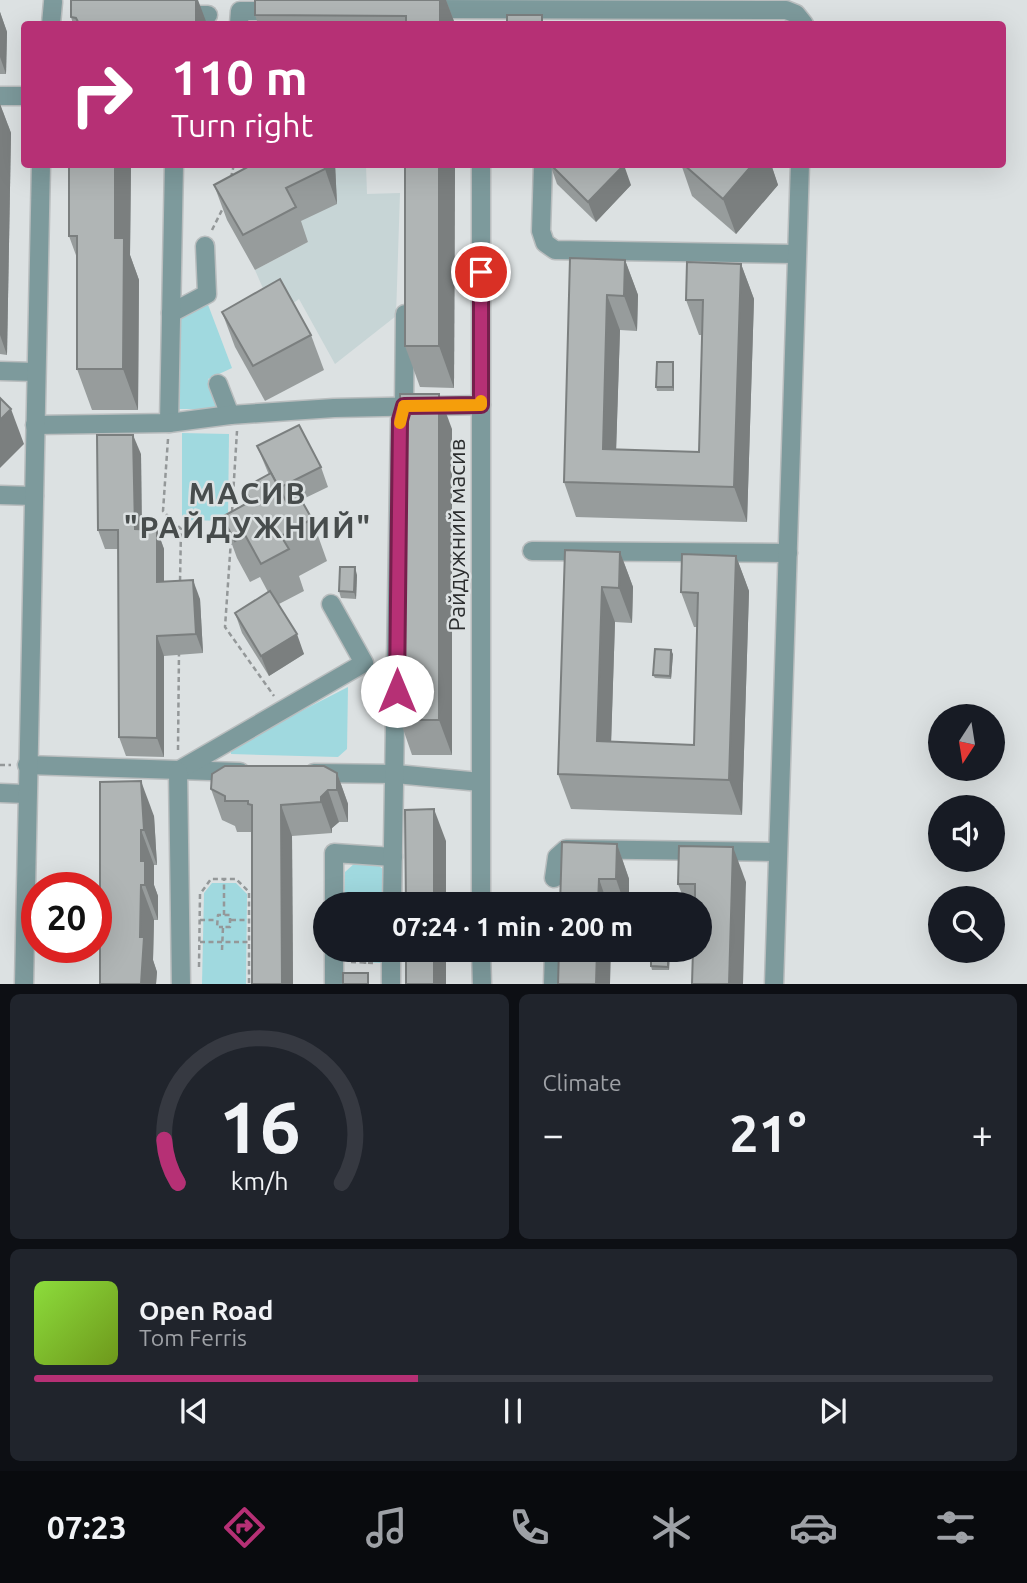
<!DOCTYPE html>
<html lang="en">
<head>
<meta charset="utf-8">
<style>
  :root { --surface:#171b24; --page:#20242c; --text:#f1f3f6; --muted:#9ea1a6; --line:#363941; --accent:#b63075 }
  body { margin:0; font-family:Ubuntu,sans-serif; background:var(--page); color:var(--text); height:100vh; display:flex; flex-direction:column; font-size:26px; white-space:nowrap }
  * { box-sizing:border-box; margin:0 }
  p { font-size:23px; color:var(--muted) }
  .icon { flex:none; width:38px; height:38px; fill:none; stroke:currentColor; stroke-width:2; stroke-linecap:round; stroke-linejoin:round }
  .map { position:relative; height:984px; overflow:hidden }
  .side { display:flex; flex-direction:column; gap:10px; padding:10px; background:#0d0f14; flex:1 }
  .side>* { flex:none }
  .top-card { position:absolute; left:21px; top:21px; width:985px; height:147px; border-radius:7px; box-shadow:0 7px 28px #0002; background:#b63075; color:#fff; overflow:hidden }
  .needle { width:46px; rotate:192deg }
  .tools { position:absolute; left:928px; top:704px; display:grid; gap:14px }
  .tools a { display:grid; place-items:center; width:77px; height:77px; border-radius:50%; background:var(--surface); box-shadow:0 7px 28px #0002; font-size:35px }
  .speed { position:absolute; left:21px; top:872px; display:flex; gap:14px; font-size:35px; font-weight:700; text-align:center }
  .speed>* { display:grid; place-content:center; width:91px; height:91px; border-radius:50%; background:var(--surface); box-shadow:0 7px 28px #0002; line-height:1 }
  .speed .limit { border:10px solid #d22; background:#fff; color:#111 }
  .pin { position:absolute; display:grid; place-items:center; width:60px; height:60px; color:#fff; margin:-30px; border:4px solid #fff; border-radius:50%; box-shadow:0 2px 7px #0007 }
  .me { position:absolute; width:77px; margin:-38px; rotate:0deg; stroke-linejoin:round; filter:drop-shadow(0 0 5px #0008) }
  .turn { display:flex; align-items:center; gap:24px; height:147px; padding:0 35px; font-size:32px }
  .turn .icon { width:91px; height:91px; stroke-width:2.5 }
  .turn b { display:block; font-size:49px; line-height:60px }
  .big { font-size:52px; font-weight:600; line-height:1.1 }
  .side .card { flex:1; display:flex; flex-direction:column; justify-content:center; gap:10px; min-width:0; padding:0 24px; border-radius:10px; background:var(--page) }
  .side .dial { align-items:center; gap:0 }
  .dial svg { height:182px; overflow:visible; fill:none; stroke:var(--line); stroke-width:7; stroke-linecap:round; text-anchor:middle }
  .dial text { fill:var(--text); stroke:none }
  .song { display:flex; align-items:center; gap:21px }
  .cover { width:84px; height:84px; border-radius:10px; background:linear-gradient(135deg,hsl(90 70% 55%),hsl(80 70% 35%)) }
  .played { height:7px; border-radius:4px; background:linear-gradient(90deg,var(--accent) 40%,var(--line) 40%) }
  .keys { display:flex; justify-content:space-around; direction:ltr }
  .heat { display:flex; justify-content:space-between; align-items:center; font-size:38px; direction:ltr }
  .side .tiles { flex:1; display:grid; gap:10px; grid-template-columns:1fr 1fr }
  .card:last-child { grid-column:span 2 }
  .trip { position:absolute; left:313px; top:892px; width:399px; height:70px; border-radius:35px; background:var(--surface); box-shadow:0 7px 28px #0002; font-weight:600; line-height:70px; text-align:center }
  .menu { display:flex; height:112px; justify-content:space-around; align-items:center; background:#090b0e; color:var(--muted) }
  .menu .icon { width:49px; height:49px }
  .menu .active { color:var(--accent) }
  .menu b { font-size:32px; color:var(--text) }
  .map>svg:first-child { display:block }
</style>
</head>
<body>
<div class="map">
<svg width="1027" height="985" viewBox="0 0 1027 985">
  <rect width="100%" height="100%" fill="#dce1e2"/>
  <polygon fill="#c7d5d6" points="335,165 369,165 366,165 367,194 400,193 396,316 335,364 299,299 275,316 255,270 308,242 282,191"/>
  <g fill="#a0d9df">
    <polygon points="207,302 232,368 208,379 219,409 176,409 178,318"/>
    <polygon points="182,433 229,434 228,521 182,520"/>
    <polygon points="348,687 347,749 338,757 231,754 231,747"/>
    <polygon points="355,863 377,864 386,872 387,905 344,905 345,872"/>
    <polygon points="212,883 236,883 247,894 246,984 202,984 204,893"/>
    <polygon points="342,950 388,950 381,963 348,961"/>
  </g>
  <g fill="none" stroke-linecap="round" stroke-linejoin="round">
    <g stroke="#b9bdbe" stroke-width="21">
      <g id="minor">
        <polyline points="426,9 786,10 796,14 804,24"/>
        <polyline points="180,15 208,15"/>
        <polyline points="51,24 53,2"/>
        <polyline points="239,24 240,11 279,11"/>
        <polyline points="0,96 24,96"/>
        <polyline points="543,164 541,231 545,243 555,250 795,254"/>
        <polyline points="171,313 207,294 205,246"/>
        <polyline points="0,371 36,372"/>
        <polyline points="218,384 230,415"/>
        <polyline points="169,423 174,164"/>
        <polyline points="35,425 169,423 230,415 334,408 481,405"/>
        <polyline points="0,495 34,496"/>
        <polyline points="532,551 788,553"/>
        <polyline points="27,765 240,772"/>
        <polyline points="181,769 364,663 331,604"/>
        <polyline points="178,771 181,985"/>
        <polyline points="314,773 396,774 480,782"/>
        <polyline points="0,793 26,794"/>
        <polyline points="554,878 557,857 566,849 777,852"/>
        <polyline points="334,905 334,853 393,857"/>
        <polyline points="392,905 400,420 404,406 405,314"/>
        <polyline points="481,905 481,164"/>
        <polyline points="481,950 482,985"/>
        <polyline points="24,985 41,164"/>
        <polyline points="334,985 334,950"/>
        <polyline points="391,985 391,950"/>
        <polyline points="553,985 554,950"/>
        <polyline points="774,985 800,164"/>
      </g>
    </g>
    <g stroke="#949899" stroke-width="2.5" stroke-dasharray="5 3.5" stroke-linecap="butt">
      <polyline points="231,178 234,164"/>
      <polyline points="212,230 223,208"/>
      <polyline points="168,439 163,511 181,529 180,582"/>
      <polyline points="232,512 237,431"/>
      <polyline points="231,540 225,627 274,696"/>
      <polyline points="178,750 179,651"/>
      <polyline points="0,765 11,765"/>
      <polyline points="554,895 554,905"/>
      <polyline points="351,897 358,905"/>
      <polyline points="224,915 224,879"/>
      <polyline points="200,920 217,920"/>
      <polyline points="231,920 248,920"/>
      <polyline points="200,942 249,942"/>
      <polyline points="222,950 223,927 230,927 230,915 218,915 217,927 223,927"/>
      <polyline points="351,962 375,963"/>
      <polyline points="365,964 365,951"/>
      <polyline points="199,967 200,894 211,879 236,879 249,892 249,985"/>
    </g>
    <use href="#minor" stroke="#7d9a9c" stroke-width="18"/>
  </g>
  <g fill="#979c9c">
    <polygon points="255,0 446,0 455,24 258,24 255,15"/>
    <polygon points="0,12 7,32 6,74 0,74"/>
    <polygon points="71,17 207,24 73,24"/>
    <polygon points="0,104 11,133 7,355 0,354"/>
    <polygon points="131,164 130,255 139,280 138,410 92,410 77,369 77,258 69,236"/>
    <polygon points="253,164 335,164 337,204 301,221 308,242 255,270 227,220 214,185"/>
    <polygon points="405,164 455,164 454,388 420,387 405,346"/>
    <polygon points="550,164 631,185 596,222 557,184"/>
    <polygon points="681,164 771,164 778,185 736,234 692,196"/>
    <polygon points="570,258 625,260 638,295 637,331 620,330 616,450 699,452 702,335 699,335 686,300 741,264 754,299 747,522 576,517 564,482"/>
    <polygon points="222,312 311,335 324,370 265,401 235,347"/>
    <polygon points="674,365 674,391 657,391 656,387"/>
    <polygon points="452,429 452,755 412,755 400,720"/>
    <polygon points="257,446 321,467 328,487 301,500 312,519 327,561 299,576 304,591 279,604 304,654 269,676 242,633 235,613 268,592 260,577 250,582 237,558 222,517 249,502 244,488 269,475"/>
    <polygon points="141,454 142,530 157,530 164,549 164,582 200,599 203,653 164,656 164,757 126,756 119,737 118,549 105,549 98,530"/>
    <polygon points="565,550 620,552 633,587 632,623 615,622 611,742 694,745 697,627 694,627 681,592 736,556 749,591 742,815 571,809 558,774"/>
    <polygon points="357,575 356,599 341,598 339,591"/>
    <polygon points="673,654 671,679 655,678 653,675"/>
    <polygon points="337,773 348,804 348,822 339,822 332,828 332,833 292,836 293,984 252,984 252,832 237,832 235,826 222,820 211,789"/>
    <polygon points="100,782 154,816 157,865 154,865 154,885 158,896 158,920 154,920 153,960 157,972 156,984"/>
    <polygon points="617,844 629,879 629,905 560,905"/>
    <polygon points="746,882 700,905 686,905 678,884"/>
    <polygon points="670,950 669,970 652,970 651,966"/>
  </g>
  <g fill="#7b7f7f">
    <polygon points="196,0 198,0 207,24 196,24"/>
    <polygon points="440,0 446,0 455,24 440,24"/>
    <polygon points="0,12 7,32 6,74 0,57"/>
    <polygon points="0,104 11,133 7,355 0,335"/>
    <polygon points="115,164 131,164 130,255 139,280 138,410 123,369 115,238"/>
    <polygon points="324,164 335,164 337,204 325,169"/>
    <polygon points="439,164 455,164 454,388 439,346"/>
    <polygon points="753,164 771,164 778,185 736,234 723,199"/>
    <polygon points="624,165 631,185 596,222 588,202"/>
    <polygon points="625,260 638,295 637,331 624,296"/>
    <polygon points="741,264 754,299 747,522 734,487"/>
    <polygon points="607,295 620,330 615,484 603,449"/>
    <polygon points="673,362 674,365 674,391 673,387"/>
    <polygon points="439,394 452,429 452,755 439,720"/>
    <polygon points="11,409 24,444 0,468 0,420"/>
    <polygon points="133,435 141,454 142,549 135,529"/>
    <polygon points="157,530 164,549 164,602 157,582"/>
    <polygon points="620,552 633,587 632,623 619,588"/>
    <polygon points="736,556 749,591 742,815 729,780"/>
    <polygon points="355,567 357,575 356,599 354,592"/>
    <polygon points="193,580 200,599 203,653 196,634"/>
    <polygon points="602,587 615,622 610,777 597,741"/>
    <polygon points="297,634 304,654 269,676 261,656"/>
    <polygon points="157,636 164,656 164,757 157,738"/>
    <polygon points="671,650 673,654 671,679 670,676"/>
    <polygon points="337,773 348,804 348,822 337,790"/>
    <polygon points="141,781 154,816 157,865 144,830"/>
    <polygon points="328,790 339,822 332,828 332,833 321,802 321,797"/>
    <polygon points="281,805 292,836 293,984 282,984"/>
    <polygon points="434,809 446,841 446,905 434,905"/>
    <polygon points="141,830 154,865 154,885 158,896 158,920 145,885 141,861"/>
    <polygon points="617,844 629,879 629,905 625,905 616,879"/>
    <polygon points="733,847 746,882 743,984 729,984"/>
    <polygon points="599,879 608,905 598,905"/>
    <polygon points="141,885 154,920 153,960 157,972 156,984 141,984 140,937"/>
    <rect x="434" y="950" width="12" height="34"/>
    <polygon points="597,950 611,950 610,984 596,984"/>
    <polygon points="668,950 670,950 669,970 668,967"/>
  </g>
  <g fill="#b0b5b5" stroke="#7b7f7f" stroke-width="2">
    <polygon points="71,0 196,0 196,24 79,24 76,18 71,17"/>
    <polygon points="255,0 440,0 440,24 406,24 406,16 255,15"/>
    <rect x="507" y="15" width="35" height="9"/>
    <polygon points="69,164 115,164 115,238 124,238 123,369 77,369 77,236 69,236"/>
    <polygon points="253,164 324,164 325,169 286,188 296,207 243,235 214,185"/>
    <rect x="405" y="164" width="34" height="182"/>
    <polygon points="550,164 624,164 624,165 588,202"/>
    <polygon points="683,164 753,164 723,199"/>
    <polygon points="570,258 625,260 624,296 607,295 603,449 699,452 703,300 686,300 687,262 741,264 734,487 564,482"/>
    <polygon points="280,279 311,335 253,366 222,312"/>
    <polygon points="657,362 673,362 673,387 656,387"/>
    <rect x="400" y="394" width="39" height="326"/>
    <polygon points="0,398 11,409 0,420"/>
    <polygon points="299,425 321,467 279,488 257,446"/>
    <polygon points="97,435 133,435 135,529 157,530 157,582 193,580 196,634 157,636 157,738 119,737 118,530 98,530"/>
    <polygon points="271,473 287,503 299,496 312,519 281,536 289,549 261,564 245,535 235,541 222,517 251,501 244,488"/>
    <polygon points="565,550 620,552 619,588 602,587 597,741 694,745 698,593 681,592 682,554 736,556 729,780 558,774"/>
    <polygon points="340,567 355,567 354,592 339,591"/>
    <polygon points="270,591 297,634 261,656 235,613"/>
    <polygon points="655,649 671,650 670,676 653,675"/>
    <polygon points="225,766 324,766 337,773 337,790 328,790 321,797 321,802 281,805 282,984 252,984 252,805 248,804 248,801 225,801 225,796 211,789 212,774"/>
    <polygon points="141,781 144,830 141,830 141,861 145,861 145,885 141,885 140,937 144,937 141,984 100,984 100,782"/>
    <polygon points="434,809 434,905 406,905 405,810"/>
    <polygon points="562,842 617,844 616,879 599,879 598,905 560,905"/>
    <polygon points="679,846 733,847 729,984 692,984 693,950 700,950 700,905 695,905 695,884 678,884"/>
    <rect x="406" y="950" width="28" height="34"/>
    <polygon points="559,950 597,950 596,984 558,984"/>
    <polygon points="651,950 668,950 668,967 651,966"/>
    <rect x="343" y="973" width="25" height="11"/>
  </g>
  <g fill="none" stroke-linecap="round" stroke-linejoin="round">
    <g stroke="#761f4c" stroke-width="18">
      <polyline id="route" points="397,691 400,420 404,406 481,405 481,272"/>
    </g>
    <use href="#route" stroke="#b63075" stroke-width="12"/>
    <polyline stroke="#f59e0b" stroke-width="12" points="400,423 404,406 481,405 481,401"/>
  </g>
  <g text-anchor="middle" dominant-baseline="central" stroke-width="5" stroke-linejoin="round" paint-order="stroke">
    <g font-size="23" fill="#2b2d2e" stroke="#dce1e2">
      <text transform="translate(456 535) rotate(-90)">Райдужний масив</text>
    </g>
    <g font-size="30" font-weight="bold" letter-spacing="2" fill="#474c4c" stroke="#dce1e2">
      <text x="248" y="493">МАСИВ<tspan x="248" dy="34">"РАЙДУЖНИЙ"</tspan></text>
    </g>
  </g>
</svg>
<div class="tools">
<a><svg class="needle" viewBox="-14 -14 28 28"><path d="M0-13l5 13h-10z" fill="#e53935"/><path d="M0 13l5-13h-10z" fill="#9ea1a6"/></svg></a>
<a><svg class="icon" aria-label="sound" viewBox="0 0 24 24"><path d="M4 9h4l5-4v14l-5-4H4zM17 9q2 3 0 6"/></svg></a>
<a><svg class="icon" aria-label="search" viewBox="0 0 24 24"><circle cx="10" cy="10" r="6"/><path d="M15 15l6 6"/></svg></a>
</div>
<div class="speed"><div class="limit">20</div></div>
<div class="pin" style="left:481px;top:272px;background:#d93025"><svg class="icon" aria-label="arrive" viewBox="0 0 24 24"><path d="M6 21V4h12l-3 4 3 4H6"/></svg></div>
<svg class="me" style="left:397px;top:691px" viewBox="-20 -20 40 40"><circle r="19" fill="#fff"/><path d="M0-13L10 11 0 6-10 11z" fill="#b63075"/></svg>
<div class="trip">07:24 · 1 min · 200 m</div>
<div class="top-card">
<div class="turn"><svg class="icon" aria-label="right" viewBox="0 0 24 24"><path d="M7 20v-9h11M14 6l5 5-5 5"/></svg><div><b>110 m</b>Turn right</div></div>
</div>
</div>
<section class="side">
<div class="tiles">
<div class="card dial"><svg viewBox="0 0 100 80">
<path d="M14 69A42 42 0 1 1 86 69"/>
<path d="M14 69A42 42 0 0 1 8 50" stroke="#b63075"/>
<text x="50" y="56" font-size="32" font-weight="700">16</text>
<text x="50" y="72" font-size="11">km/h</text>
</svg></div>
<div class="card"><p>Climate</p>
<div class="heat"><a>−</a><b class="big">21°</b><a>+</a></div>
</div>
<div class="card">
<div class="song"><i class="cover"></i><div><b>Open Road</b><p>Tom Ferris</p></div></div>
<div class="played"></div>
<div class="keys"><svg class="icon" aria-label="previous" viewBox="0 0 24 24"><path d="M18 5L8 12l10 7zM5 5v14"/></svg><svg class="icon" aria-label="pause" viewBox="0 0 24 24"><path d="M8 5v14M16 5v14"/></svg><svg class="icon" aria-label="next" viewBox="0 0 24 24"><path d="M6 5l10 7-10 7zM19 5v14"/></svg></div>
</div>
</div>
</section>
<nav class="menu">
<b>07:23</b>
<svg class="icon active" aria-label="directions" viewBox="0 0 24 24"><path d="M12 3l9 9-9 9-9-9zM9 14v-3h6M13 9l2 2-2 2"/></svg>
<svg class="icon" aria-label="music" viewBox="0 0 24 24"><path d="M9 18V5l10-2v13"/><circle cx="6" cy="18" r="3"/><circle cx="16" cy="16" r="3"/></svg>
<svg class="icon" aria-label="phone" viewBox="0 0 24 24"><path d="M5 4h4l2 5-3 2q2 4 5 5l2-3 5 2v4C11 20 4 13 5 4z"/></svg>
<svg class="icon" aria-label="climate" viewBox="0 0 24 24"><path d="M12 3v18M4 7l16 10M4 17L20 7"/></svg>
<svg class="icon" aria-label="car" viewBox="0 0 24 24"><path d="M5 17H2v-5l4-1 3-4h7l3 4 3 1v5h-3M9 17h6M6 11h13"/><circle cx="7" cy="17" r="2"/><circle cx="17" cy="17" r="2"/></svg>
<svg class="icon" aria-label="filters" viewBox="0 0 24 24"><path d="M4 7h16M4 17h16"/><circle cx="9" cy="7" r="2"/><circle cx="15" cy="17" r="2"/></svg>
</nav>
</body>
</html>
